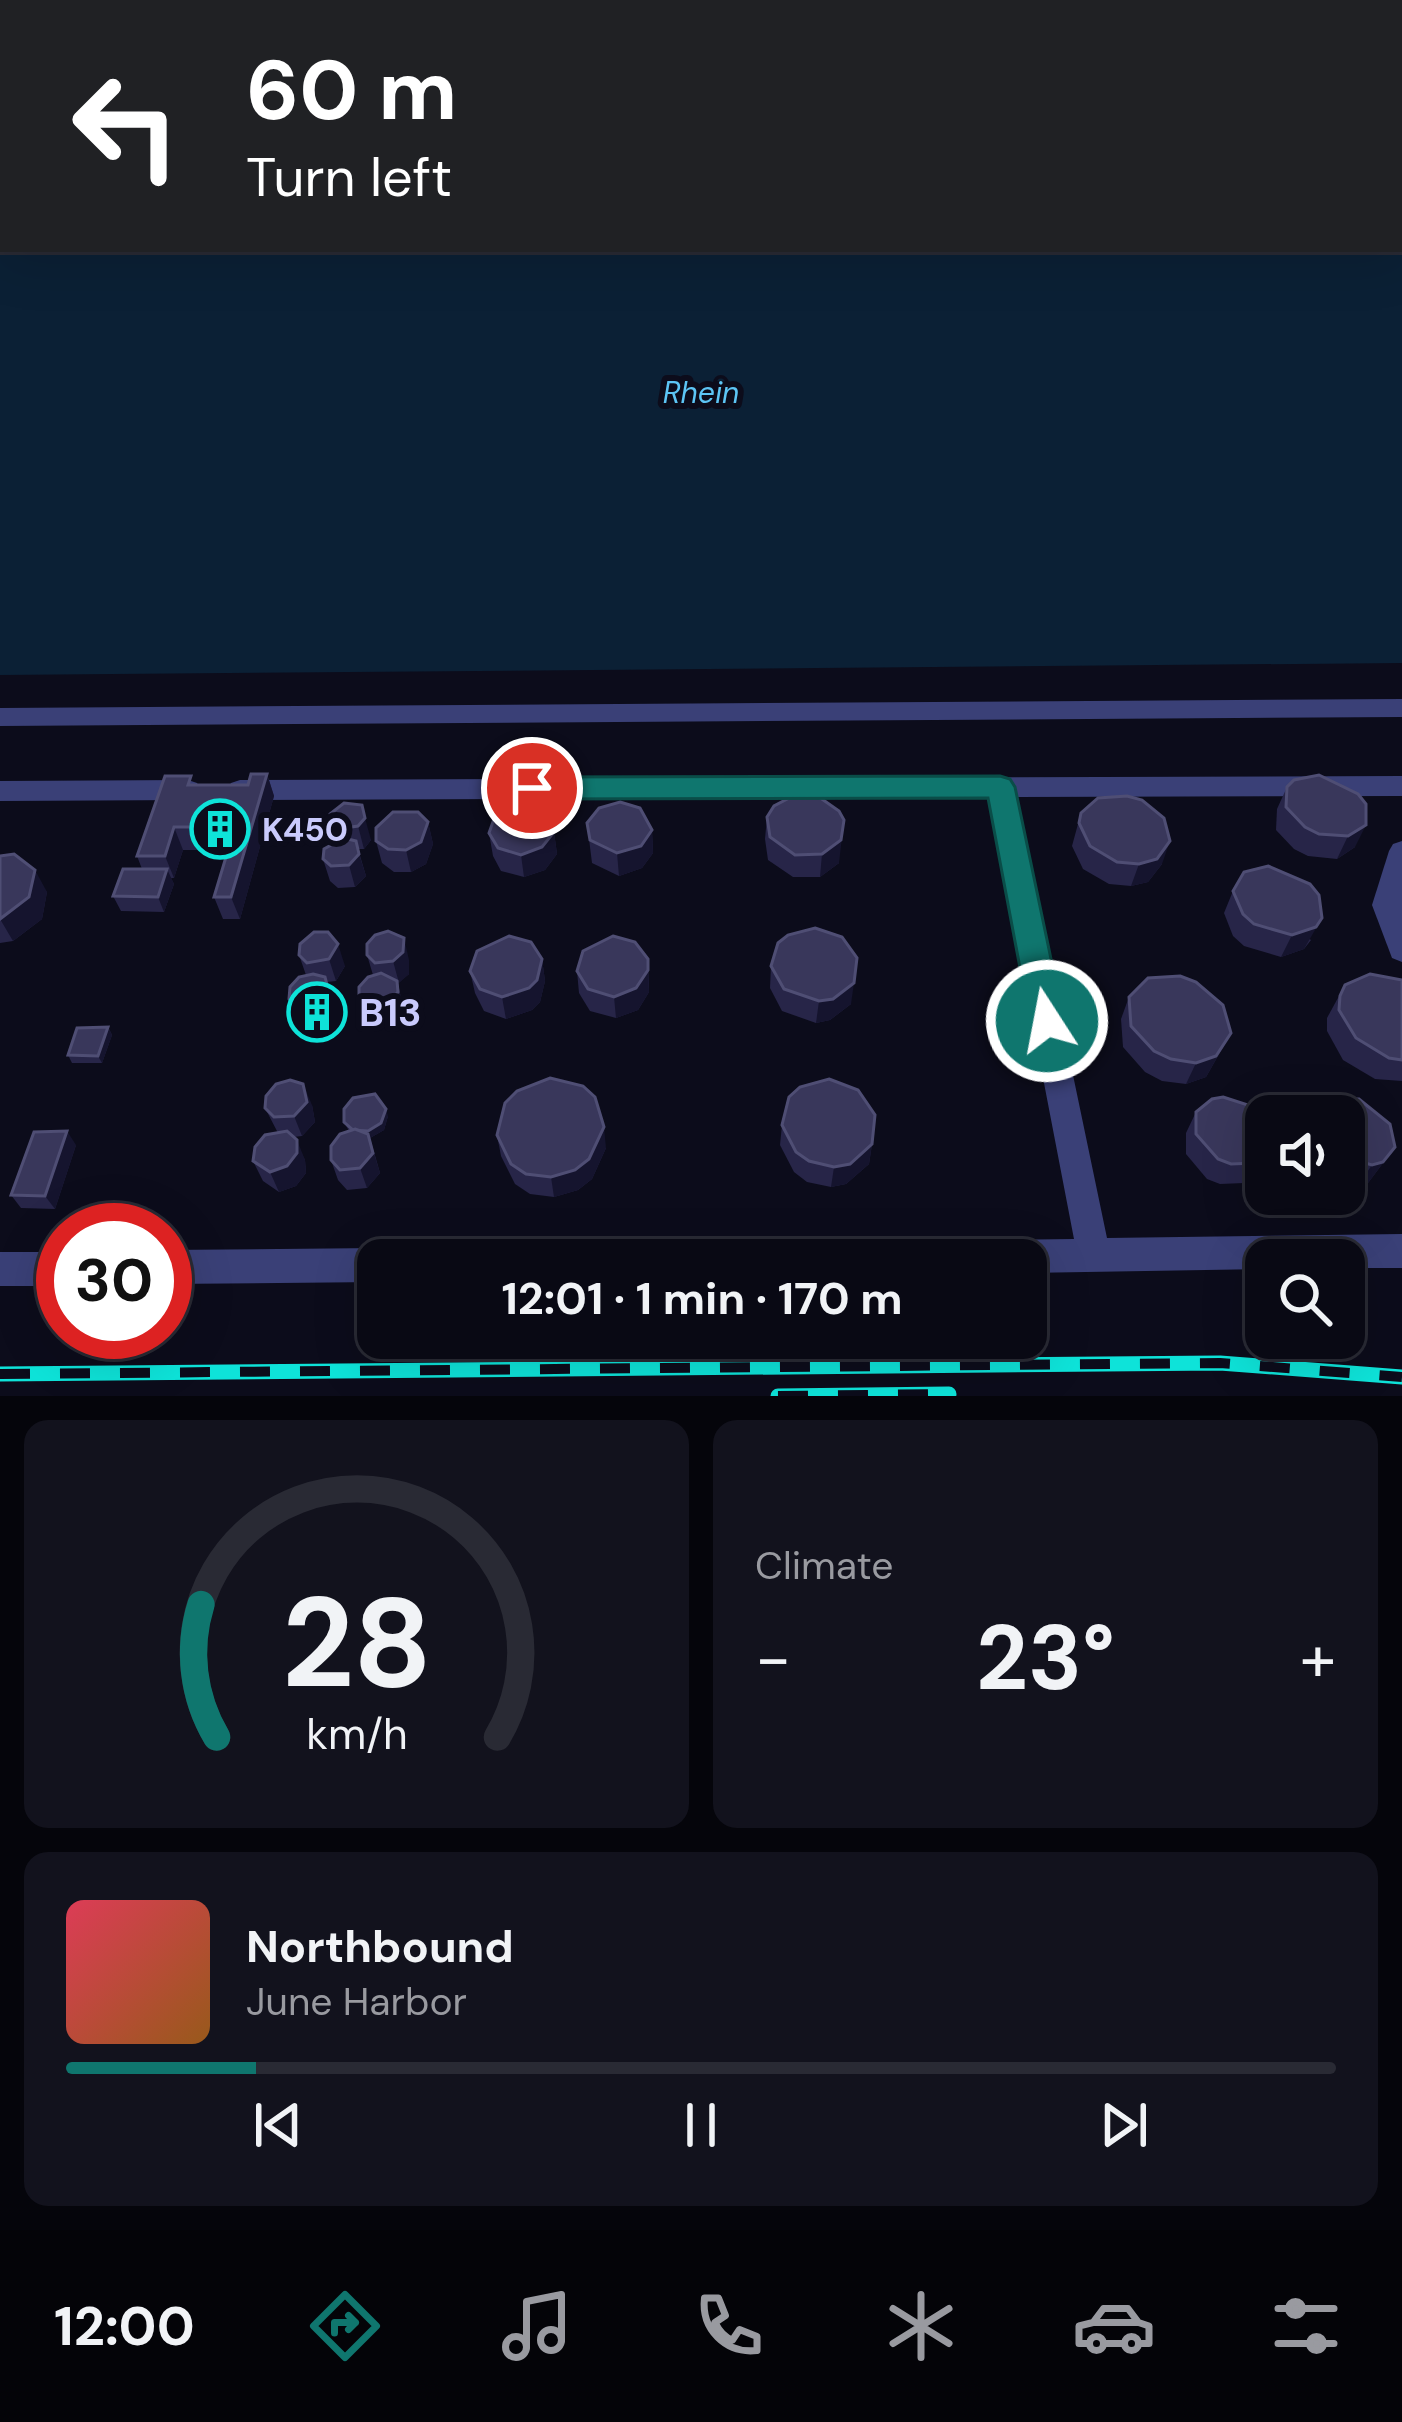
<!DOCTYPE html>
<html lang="en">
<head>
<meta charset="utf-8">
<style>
  :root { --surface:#090914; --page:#12121d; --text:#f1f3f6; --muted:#999aa0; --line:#292a34; --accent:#0f766e }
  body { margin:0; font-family:"DM Sans",sans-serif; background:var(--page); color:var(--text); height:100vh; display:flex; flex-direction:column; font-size:45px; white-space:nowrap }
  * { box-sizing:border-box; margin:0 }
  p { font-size:39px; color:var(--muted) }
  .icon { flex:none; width:66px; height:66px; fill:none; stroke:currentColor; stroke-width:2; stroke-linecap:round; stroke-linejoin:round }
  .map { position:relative; height:1396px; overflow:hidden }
  .side { display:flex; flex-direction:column; gap:24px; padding:24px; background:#05050b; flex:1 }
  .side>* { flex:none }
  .hud { position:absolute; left:0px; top:0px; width:1404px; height:252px; box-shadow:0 12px 48px #0002,0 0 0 3px var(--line); background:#202124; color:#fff; overflow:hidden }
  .tools { position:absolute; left:1245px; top:1095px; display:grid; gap:24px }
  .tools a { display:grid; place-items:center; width:120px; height:120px; border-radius:24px; background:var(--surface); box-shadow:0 12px 48px #0002,0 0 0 3px var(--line); font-size:60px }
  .speed { position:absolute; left:36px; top:1203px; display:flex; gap:24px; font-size:60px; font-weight:700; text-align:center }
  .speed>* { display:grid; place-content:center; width:156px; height:156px; border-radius:50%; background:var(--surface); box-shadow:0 12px 48px #0002,0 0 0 3px var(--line); line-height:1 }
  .speed .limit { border:18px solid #d22; background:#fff; color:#111 }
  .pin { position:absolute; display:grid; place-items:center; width:102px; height:102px; color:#fff; margin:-51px; border:6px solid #fff; border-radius:50%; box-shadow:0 3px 12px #0007 }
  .me { position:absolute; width:132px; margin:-66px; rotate:349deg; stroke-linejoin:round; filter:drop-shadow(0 0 9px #0008) }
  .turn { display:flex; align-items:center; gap:42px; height:252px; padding:0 48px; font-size:54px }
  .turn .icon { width:156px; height:156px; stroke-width:2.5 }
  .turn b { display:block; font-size:84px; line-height:102px }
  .big { font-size:90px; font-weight:700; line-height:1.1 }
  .side .card { flex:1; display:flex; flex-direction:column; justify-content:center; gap:18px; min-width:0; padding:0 42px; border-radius:24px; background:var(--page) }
  .side .dial { align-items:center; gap:0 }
  .dial svg { height:312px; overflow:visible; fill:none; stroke:var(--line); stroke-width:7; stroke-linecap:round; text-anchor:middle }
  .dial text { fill:var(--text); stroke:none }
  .song { display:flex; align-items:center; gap:36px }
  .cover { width:144px; height:144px; border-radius:18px; background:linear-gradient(135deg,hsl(350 70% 55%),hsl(30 70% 35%)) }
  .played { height:12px; border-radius:6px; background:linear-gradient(90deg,var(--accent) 15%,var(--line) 15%) }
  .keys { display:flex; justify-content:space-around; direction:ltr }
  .heat { display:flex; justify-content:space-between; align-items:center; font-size:66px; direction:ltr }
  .side .tiles { flex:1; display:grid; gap:24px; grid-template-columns:1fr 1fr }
  .card:last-child { grid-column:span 2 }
  .trip { position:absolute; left:357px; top:1239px; width:690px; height:120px; border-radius:24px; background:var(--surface); box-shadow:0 12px 48px #0002,0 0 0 3px var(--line); font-weight:700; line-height:120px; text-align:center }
  .tab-bar { display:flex; height:192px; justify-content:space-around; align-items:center; background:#040408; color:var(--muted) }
  .tab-bar .icon { width:84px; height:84px }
  .tab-bar .current { color:var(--accent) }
  .tab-bar b { font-size:54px; color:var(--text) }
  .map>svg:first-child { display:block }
</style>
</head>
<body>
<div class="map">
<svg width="1402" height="1396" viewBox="0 0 1402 1396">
  <rect width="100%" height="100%" fill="#0c0c1b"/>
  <polygon fill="#0f2420" points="0,0 446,0 3,3 0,123"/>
  <polygon fill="#0b2035" points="0,127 3,249 1401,249 1402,174 1402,663 0,675"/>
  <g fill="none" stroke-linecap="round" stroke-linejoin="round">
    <g fill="#3a4077" fill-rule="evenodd">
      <polygon points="1402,699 1402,717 0,726 0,708"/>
      <polygon points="1402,776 1402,796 1015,797 1107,1238 1402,1234 1402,1268 1344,1268 1344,1260 1266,1260 1266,1269 1026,1273 1026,1260 710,1260 715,1248 727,1243 1074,1239 989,797 240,800 231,797 227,790 231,783 240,780"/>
      <polygon points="188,780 197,783 201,790 197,797 188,800 0,801 0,781"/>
      <polygon points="1402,841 1402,962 1392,958 1372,905 1389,851 1393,844"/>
      <polygon points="378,1248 390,1253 393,1260 378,1260 378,1282 165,1284 165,1250"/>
      <rect x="0" y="1252" width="63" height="34"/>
    </g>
    <g stroke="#0ee3d9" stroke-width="15">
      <g id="rail">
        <polyline points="0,1374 1220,1363 1402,1377"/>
        <polyline points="778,1396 949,1394"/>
      </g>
    </g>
    <use href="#rail" stroke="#0c0c1b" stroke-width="10" stroke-dasharray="30" stroke-linecap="butt"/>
  </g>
  <g fill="#272548">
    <polygon points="267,774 274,796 240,919 223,919 214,897 228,850 183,850 174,878 171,878 174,884 164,912 121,911 113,896 142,869 137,856 195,785 248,785"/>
    <polygon points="1319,775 1355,847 1337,859 1308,856 1294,849 1276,830 1277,809 1287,787"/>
    <polygon points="344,803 371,840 364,849 358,849 366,876 355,887 338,888 330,881 323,859 336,842 330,823"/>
    <polygon points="1081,813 1162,864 1148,882 1131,886 1109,884 1083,869 1072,846"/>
    <polygon points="767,817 839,863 820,877 793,877 768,860 765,839"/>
    <polygon points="428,822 433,844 426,864 411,872 394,872 382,863 376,841"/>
    <polygon points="587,823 652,830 653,853 642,868 619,876 592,863"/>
    <polygon points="554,832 557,854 545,870 524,877 501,871 493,856 489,833"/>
    <polygon points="0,856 47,892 42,919 13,941 0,943"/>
    <polygon points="1233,891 1311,940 1304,949 1281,957 1244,946 1233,936 1224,913"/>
    <polygon points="300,944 345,966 336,981 327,982 336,1014 324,1027 306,1028 297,1021 289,999 306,975 299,955"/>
    <polygon points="367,955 409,960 409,974 398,983 404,1014 392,1026 375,1028 366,1020 359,998 373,975"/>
    <polygon points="542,959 545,981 540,1002 532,1010 506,1019 484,1011 475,993 470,971"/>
    <polygon points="648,959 649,992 638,1010 616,1018 590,1011 579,993 577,971"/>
    <polygon points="771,966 851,1004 830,1020 816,1023 782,1011 770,988"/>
    <polygon points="1402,980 1402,1081 1375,1079 1343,1060 1327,1031 1327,1018 1345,985"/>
    <polygon points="1129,997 1231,1033 1206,1077 1186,1084 1162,1081 1145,1072 1123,1047 1121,1019"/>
    <polygon points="108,1027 112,1035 102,1063 72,1063 68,1055"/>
    <polygon points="1335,1099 1359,1099 1390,1124 1395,1147 1368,1183 1358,1185 1344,1182 1344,1116 1317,1116"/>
    <polygon points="312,1105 315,1122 302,1136 293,1137 305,1160 306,1173 296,1186 279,1192 263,1181 253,1161 278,1133 265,1108"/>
    <polygon points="1196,1112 1266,1151 1244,1183 1220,1184 1207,1179 1186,1154 1186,1133"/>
    <polygon points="388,1116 384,1130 370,1138 380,1173 367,1188 347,1190 338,1180 331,1160 349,1131 344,1122"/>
    <polygon points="782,1125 872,1144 869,1164 846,1184 831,1187 807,1182 794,1172 780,1145"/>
    <polygon points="497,1135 606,1148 592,1179 578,1190 554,1197 530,1194 515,1184 501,1156"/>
    <polygon points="76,1145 55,1209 21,1208 11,1195"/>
  </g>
  <g fill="#15142e">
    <polygon points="267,774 274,796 240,919 231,897"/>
    <polygon points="365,818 371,840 364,849 358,826"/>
    <polygon points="844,820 839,863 820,877 822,854"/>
    <polygon points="428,822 433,844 426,864 411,872 406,850"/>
    <polygon points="1366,825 1355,847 1337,859 1348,836"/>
    <polygon points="174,827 183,850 174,878 165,856"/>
    <polygon points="652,830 653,853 642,868 619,876 617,853"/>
    <polygon points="554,832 557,854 545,870 524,877 521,855"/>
    <polygon points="1170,841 1162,864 1148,882 1131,886 1139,864"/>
    <polygon points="359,854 366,876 355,887 349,865"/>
    <polygon points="167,869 174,884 164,912 158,897"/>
    <polygon points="35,870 47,892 42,919 13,941 0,919"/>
    <polygon points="1322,918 1304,949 1281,957 1292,935"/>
    <polygon points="404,938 409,960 409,974 399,983 393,961"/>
    <polygon points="338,944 345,966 336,981 329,959"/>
    <polygon points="542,959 545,981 540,1002 532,1010 506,1019 502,997"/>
    <polygon points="648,970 649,992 638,1010 616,1018 614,997"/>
    <polygon points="325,977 336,1014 324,1027 316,1005"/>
    <polygon points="397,981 404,1014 392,1026 386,1005"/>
    <polygon points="854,983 851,1004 830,1020 816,1023 819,1001"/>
    <polygon points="108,1027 112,1035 102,1063 98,1056"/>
    <polygon points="1231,1033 1206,1077 1186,1084 1196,1063"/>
    <polygon points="303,1084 312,1105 315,1122 302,1136 294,1116"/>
    <polygon points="386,1109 388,1116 384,1130 370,1138 368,1131"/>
    <polygon points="604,1127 606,1148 592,1179 578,1190 554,1197 551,1177"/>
    <polygon points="67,1131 76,1145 55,1209 45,1196"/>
    <polygon points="368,1134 380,1173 367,1188 360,1168"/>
    <polygon points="297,1140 305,1160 306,1173 296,1186 279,1192 270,1172"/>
    <polygon points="872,1144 869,1164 846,1184 831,1187 834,1167"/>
    <polygon points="1395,1147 1368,1183 1358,1185 1372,1165"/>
    <polygon points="1266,1151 1257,1167 1244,1183 1255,1163"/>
  </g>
  <g fill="#39375b" stroke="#4f4e74" stroke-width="3">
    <polygon points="251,774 267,774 231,897 214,897 235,827 174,827 165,856 137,856 165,776 191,776 188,785 248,785"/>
    <polygon points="1319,775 1358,794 1366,804 1366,825 1348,836 1319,834 1305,827 1286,807 1287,787 1294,780"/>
    <polygon points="793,796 819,797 839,811 844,820 841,840 822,854 795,855 770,837 767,817 774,806"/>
    <polygon points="1127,796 1142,800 1164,818 1170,841 1157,859 1139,864 1117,862 1090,846 1079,823 1081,813 1098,798"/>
    <polygon points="620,802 640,808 652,830 641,846 617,853 590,840 587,823 599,808"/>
    <polygon points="344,803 362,805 365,818 358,826 338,829 330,823 330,814"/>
    <polygon points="513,805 544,809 554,832 542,847 521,855 498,848 489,833 495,816"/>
    <polygon points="393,812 418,812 428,822 421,842 406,850 388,849 376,841 376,828"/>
    <polygon points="344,838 356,841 359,854 349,865 331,866 323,859 324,849"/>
    <polygon points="14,854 35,870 29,897 0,919 0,856"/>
    <polygon points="1268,866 1310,884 1319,895 1322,918 1316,927 1292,935 1254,924 1243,914 1233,891 1244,872"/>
    <polygon points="123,869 167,869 158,897 113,896"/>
    <polygon points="815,928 842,937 857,958 854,983 833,999 819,1001 784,989 771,966 778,943 788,935"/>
    <polygon points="388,931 404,938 403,952 393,961 375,963 367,955 367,944 375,935"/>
    <polygon points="314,932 328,932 338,944 329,959 307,963 299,955 300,944"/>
    <polygon points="509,936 531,942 542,959 537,980 529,988 502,997 480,989 470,971 477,951"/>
    <polygon points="613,936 635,942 648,959 648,970 636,988 614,997 588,989 577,971 583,951"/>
    <polygon points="381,973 397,981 398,992 386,1005 368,1006 359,998 359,987 368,977"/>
    <polygon points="313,974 325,977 329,993 316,1005 298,1007 289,999 290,987 299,977"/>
    <polygon points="1370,974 1402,980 1402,1060 1389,1058 1356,1038 1339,1010 1340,996 1345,985"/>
    <polygon points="1180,976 1196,982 1223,1005 1231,1033 1216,1056 1196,1063 1171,1059 1154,1051 1131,1026 1129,997 1148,978"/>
    <polygon points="108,1027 98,1056 68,1055 77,1028"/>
    <polygon points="550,1078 583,1086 595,1097 604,1127 589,1159 575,1170 551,1177 526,1174 511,1164 497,1135 505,1103 517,1091"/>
    <polygon points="829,1079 858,1090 875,1115 872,1144 850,1164 834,1167 809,1161 796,1152 782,1125 789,1097 800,1087"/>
    <polygon points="290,1080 303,1084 307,1102 294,1116 274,1117 265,1108 266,1096 276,1084"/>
    <polygon points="375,1094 386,1109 381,1123 368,1131 353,1130 344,1122 344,1109 353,1098"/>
    <polygon points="1223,1097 1248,1105 1266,1125 1266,1150 1255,1163 1231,1164 1218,1159 1196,1134 1196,1112 1212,1099"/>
    <polygon points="1335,1099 1359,1099 1390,1124 1395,1147 1383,1162 1372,1165 1344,1157 1344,1116 1320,1116 1320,1112"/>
    <polygon points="355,1129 368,1134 373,1153 360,1168 340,1170 331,1160 331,1146 340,1134"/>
    <polygon points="67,1131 45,1196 11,1195 34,1132"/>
    <polygon points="287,1131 297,1140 297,1153 287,1166 270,1172 253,1161 255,1147 265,1135"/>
  </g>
  <polygon fill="#0f766e" stroke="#0a4d48" stroke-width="3" points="1000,776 1010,779 1015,787 1064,1021 1059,1031 1047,1035 1035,1031 1030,1021 988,798 532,799 522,796 517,788 522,781 532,777"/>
  <defs>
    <g id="building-ring" transform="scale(3)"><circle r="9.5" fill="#0c0c1b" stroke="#0ee3d9" stroke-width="1.5"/><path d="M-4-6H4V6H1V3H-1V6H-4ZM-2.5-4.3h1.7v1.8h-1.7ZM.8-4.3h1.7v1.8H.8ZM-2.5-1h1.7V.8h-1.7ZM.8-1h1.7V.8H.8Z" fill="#0ee3d9"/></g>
  </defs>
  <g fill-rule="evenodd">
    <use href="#building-ring" x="220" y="829"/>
    <use href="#building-ring" x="317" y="1012"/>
  </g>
  <g text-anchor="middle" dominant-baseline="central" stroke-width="12" stroke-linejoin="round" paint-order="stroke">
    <g font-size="30" font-style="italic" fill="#5dc5f5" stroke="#0c0c1b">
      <text x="701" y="392">Rhein</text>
    </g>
    <g font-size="33" font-weight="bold" fill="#c9cafc" stroke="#0c0c1b" text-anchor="start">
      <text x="262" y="829">K450</text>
    </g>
    <g font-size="39" font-weight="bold" fill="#c9cafc" stroke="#0c0c1b" text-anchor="start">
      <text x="359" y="1012">B13</text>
    </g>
  </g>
</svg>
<div class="tools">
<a><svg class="icon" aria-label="sound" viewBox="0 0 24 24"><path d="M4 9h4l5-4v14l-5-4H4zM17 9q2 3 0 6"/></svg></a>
<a><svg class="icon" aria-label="search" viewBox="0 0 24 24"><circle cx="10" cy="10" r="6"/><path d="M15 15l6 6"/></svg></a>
</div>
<div class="speed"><div class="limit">30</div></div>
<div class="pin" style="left:532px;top:788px;background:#d93025"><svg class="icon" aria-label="arrive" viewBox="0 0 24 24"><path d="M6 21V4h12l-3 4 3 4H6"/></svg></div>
<svg class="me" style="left:1047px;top:1021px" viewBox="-20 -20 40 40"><circle r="17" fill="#0f766e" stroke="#fff" stroke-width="3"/><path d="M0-11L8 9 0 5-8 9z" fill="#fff"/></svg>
<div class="trip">12:01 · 1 min · 170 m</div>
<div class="hud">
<div class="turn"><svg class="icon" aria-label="left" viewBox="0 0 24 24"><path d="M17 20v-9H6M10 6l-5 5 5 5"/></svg><div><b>60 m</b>Turn left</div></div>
</div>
</div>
<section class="side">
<div class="tiles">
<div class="card dial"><svg viewBox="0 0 100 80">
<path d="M14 69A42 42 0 1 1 86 69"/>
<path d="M14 69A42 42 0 0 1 10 35" stroke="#0f766e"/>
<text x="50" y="56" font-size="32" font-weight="700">28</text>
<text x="50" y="72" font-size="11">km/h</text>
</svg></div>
<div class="card"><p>Climate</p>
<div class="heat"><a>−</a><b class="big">23°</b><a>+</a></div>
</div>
<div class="card">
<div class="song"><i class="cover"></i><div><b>Northbound</b><p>June Harbor</p></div></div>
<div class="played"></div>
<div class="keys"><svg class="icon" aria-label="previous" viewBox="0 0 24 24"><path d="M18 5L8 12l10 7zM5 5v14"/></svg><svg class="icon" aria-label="pause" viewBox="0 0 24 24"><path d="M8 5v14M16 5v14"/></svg><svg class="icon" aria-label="next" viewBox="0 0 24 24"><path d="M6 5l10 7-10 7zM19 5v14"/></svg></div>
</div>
</div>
</section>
<nav class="tab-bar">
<b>12:00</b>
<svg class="icon current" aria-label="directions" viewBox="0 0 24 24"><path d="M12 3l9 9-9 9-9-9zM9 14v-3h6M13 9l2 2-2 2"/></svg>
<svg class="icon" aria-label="music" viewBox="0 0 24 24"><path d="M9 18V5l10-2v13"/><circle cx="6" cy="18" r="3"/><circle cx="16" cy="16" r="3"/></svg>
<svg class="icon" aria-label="phone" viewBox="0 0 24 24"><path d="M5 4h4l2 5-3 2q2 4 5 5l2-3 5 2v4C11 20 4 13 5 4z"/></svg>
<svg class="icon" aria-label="climate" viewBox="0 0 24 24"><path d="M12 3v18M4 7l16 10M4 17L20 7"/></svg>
<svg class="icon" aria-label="car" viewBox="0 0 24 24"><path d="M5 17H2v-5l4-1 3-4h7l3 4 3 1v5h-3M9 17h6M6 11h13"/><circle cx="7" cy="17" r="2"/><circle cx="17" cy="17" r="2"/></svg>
<svg class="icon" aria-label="filters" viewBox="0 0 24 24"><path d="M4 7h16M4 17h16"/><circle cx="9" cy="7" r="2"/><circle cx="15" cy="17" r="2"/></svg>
</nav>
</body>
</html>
